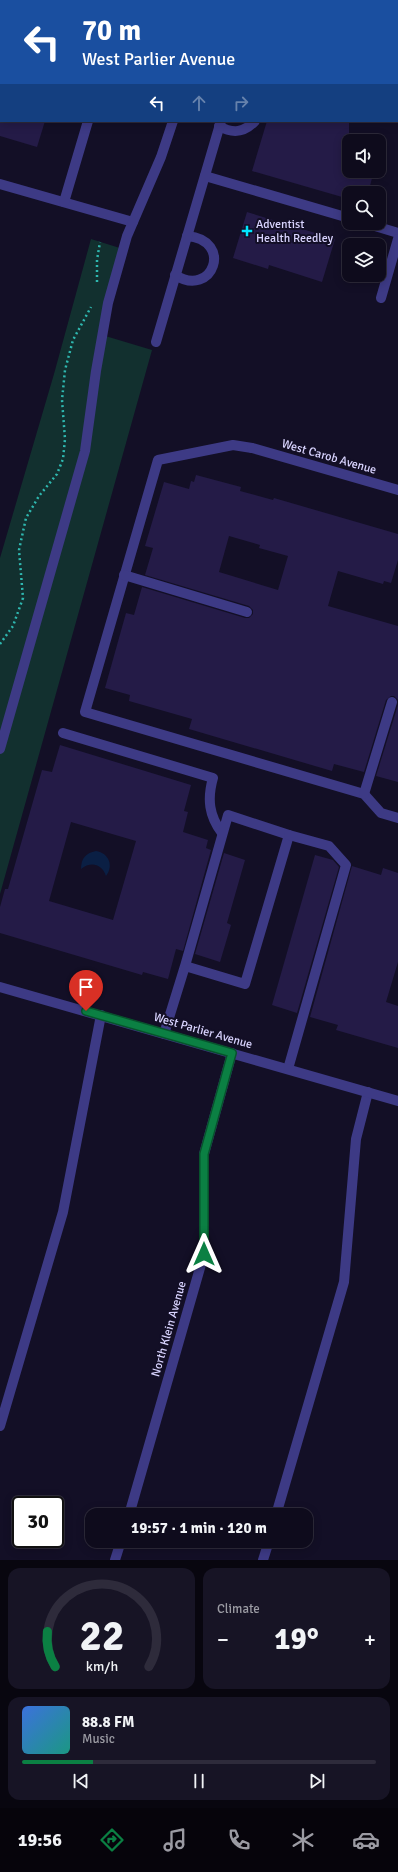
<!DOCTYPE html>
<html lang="en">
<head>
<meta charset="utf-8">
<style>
  :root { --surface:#0e0b1c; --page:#171425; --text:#f1f3f6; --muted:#9b9ba3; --line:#2e2b3b; --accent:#0b8043 }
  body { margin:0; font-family:Signika,sans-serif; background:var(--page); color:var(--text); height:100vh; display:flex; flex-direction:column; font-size:15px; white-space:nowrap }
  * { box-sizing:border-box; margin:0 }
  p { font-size:13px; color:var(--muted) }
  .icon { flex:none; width:22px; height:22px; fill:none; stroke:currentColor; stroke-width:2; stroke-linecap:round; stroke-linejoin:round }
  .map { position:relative; height:1560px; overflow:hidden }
  .side { display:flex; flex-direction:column; gap:8px; padding:8px; background:#08060f; flex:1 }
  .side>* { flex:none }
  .guide { position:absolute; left:0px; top:0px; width:398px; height:122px; box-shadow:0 2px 10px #0003,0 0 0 1px var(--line); background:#1a4fa0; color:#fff; overflow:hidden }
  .controls { position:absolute; left:342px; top:134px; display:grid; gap:8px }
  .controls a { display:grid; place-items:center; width:44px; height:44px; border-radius:8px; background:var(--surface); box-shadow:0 2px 10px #0003,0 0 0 1px var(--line); font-size:20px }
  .speed { position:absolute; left:12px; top:1496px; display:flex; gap:8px; font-size:20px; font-weight:700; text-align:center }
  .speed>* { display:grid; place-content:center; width:52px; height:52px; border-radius:50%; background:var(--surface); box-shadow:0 2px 10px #0003,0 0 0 1px var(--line); line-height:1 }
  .speed .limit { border:2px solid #111; border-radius:6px; background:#fff; color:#111 }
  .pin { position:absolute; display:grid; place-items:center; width:34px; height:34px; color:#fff; margin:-41px -17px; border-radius:50% 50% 50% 0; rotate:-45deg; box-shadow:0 0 4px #0007 }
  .pin .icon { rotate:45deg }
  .me { position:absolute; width:44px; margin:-22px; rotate:0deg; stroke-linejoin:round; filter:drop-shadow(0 0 3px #0008) }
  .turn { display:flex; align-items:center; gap:14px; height:84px; padding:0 16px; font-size:18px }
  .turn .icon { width:52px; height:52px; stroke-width:2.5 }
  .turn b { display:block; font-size:28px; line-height:34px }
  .lanes { display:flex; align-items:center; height:38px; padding:0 16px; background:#0003; justify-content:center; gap:20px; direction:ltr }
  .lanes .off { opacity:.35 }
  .big { font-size:30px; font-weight:700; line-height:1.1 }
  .side .widget { flex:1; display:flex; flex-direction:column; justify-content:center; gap:6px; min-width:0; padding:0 14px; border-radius:12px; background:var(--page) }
  .side .dial { align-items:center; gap:0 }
  .dial svg { height:104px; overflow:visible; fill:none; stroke:var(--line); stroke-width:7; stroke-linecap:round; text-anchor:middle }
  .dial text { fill:var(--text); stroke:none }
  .song { display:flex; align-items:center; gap:12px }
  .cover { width:48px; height:48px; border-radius:6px; background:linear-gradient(135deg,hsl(220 70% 55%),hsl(170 70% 35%)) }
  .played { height:4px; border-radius:2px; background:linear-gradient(90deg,var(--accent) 20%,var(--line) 20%) }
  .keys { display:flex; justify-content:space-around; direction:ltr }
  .heat { display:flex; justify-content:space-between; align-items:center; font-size:22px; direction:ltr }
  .side .tiles { flex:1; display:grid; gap:8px; grid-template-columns:1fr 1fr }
  .widget:last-child { grid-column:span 2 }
  .trip { position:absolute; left:85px; top:1508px; width:228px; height:40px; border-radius:12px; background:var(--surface); box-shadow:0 2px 10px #0003,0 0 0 1px var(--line); font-weight:700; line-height:40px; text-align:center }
  .dock { display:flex; height:64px; justify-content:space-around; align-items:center; background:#06040b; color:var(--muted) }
  .dock .icon { width:28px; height:28px }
  .dock .selected { color:var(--accent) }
  .dock b { font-size:18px; color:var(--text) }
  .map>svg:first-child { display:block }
</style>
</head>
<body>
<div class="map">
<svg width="398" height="1560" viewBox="0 0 398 1560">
  <rect width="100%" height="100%" fill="#130f26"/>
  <polygon fill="#12302f" points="91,239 123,249 102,335 152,350 0,894 0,558 54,374"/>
  <path fill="#0a1f44" d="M96 851C109 853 114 866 106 876 102 864 91 861 81 869 81 858 86 853 96 851Z"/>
  <g fill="#241b47" fill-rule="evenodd">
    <polygon points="0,121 45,121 37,147 0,136"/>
    <polygon points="267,121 349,121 349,171 374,171 368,193 349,193 349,199 252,171"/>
    <polygon points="247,212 335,239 322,282 269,265 268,269 233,258"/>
    <path d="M196 475 241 487 240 491 273 500 274 498 398 534V560L391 583 384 581 383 584 338 571 328 606 398 626V700L394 696H391L386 700 364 772 334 764 332 771 189 729 192 719 129 701 130 695 105 688 126 613 134 615 142 587 245 618H249L253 614V610L249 606 145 575 153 548 145 546 164 482 189 489 191 481 194 482ZM229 536 260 545 259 548 288 556 278 590 219 572Z"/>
    <polygon points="398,705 398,782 376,776"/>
    <path d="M60 745 191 785 184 811 188 812 183 832 208 840 206 848 211 850 183 951 176 949 168 979 143 972 142 975 0 933V907L5 889H8L42 770 52 772ZM71 822 136 841 113 920 49 901Z"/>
    <polygon points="224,853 245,860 227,923 231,925 220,962 195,954"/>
    <polygon points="315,855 333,860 339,867 297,1013 272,1005"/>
    <polygon points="352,866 381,875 383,868 398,873 398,962 386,1002 398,1006 398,1048 336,1030 338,1025 310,1017"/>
  </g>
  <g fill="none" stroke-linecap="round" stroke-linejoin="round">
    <g stroke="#2fb8b0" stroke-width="2.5" stroke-dasharray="2 3" stroke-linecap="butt">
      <polyline points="97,282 97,260 100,242"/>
      <polyline points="0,644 13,626 23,598 19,550 26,518 39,496 57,474 63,459 65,439 62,400 65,370 73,340 91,307"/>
    </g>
    <g stroke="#3d3a85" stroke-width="10">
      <polyline points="256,1 256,0"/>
      <path d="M219 126C233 134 244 133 255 121"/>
      <polyline points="205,176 349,218"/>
      <polyline points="0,184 133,222"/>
      <polyline points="64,202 88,121"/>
      <polyline points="365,223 398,233"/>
      <path d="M175 275C213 299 234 240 187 236"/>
      <polyline points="381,298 398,239"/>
      <polyline points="156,342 221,121"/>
      <polyline points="252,448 233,445 158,460 85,712 364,794 381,813 398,818"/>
      <polyline points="124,575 247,612"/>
      <path d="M63 733 213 778C207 799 209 816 222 833"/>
      <polyline points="0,749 85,451 96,371 108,303 127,236 161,157 173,121"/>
      <polyline points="364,794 392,702"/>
      <polyline points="164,1034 185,966 245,984 289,835 228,815 185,966"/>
      <polyline points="288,1069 346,865 329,846 289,835"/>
      <polyline points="0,1426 63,1212 101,1015"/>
      <polyline points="276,1515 344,1282 356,1139 368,1092"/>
      <polyline points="263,1560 269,1541"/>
    </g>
    <g stroke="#3d3a85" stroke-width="10">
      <polyline points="252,448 398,490"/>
      <polyline points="129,1515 204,1254 204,1154 232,1053"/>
      <polyline points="115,1560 121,1541"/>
    </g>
    <polyline stroke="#3d3a85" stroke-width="10" points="0,987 398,1101"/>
  </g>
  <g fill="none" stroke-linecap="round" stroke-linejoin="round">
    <g stroke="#07532c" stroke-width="10">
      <polyline id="route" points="86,1011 232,1053 204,1154 204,1254"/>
    </g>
    <use href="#route" stroke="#0b8043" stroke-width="7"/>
  </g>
  <path fill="#00e5ff" stroke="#130f26" stroke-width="1.5" d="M245 225h4v4h4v4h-4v4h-4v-4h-4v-4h4z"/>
  <g text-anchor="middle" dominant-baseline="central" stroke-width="4" stroke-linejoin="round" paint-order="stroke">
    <g font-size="12" fill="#d9d4ff" stroke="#130f26" text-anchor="start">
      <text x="256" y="224">Adventist<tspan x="256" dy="14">Health Reedley</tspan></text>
    </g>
    <g font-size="12" fill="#d9d4ff" stroke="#130f26">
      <text transform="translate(329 457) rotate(16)">West Carob Avenue</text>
      <text transform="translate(203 1031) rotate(16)">West Parlier Avenue</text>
      <text transform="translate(169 1329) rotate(-74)">North Klein Avenue</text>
    </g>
  </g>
</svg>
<div class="controls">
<a><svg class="icon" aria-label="sound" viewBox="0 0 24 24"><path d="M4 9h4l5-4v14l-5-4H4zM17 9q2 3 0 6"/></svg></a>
<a><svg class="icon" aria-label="search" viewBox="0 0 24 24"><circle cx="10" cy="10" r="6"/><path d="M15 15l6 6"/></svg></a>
<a><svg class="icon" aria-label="layers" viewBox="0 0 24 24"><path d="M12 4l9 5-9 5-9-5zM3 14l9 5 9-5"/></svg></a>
</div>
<div class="speed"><div class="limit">30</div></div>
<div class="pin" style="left:86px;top:1011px;background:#d93025"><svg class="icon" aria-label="arrive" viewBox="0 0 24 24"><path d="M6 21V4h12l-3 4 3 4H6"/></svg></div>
<svg class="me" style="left:204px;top:1254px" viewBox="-20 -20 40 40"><path d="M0-17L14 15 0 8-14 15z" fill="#0b8043" stroke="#fff" stroke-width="4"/></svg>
<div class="trip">19:57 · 1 min · 120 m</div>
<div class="guide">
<div class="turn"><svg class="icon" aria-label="left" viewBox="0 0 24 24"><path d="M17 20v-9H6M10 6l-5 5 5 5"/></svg><div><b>70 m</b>West Parlier Avenue</div></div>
<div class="lanes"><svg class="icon" aria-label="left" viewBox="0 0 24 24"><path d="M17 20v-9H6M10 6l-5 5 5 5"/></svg><svg class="icon off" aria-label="ahead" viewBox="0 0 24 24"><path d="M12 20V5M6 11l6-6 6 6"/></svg><svg class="icon off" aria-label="right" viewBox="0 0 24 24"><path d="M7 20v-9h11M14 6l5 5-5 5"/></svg></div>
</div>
</div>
<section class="side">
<div class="tiles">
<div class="widget dial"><svg viewBox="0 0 100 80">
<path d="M14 69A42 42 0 1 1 86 69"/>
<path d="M14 69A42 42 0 0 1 8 42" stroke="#0b8043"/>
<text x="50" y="56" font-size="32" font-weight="700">22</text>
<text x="50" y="72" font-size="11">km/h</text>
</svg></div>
<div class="widget"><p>Climate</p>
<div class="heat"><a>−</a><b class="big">19°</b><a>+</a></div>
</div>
<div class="widget">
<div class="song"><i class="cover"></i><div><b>88.8 FM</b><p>Music</p></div></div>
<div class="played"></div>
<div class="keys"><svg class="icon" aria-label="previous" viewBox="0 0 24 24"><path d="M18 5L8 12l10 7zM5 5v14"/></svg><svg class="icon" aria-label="pause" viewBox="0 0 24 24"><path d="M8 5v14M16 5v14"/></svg><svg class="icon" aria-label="next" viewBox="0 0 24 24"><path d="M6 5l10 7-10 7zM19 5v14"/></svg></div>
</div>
</div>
</section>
<nav class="dock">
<b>19:56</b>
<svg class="icon selected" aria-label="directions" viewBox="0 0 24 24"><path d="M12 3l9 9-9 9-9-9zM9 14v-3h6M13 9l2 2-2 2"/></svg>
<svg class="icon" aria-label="music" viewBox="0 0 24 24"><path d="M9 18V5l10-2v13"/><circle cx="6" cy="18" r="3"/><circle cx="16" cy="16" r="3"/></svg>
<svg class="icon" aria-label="phone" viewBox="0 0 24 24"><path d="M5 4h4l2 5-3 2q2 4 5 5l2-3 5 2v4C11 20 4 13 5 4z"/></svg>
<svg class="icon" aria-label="climate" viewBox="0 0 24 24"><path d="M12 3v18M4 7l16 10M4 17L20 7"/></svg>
<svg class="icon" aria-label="car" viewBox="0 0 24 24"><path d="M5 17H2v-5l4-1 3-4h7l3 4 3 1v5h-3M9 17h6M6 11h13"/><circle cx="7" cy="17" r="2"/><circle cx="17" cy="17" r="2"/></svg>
</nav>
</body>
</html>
